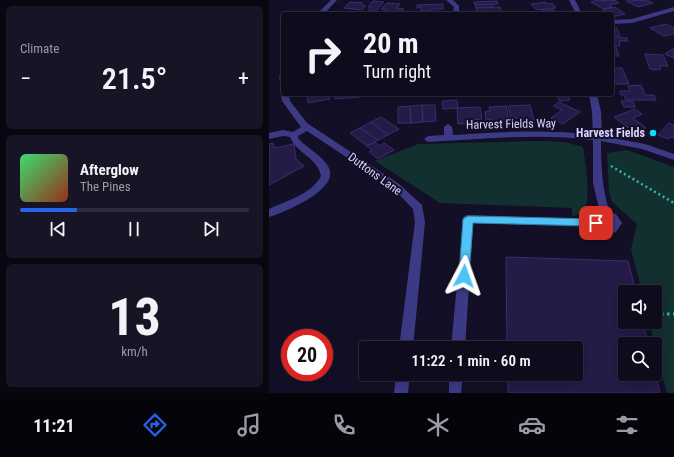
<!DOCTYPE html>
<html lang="en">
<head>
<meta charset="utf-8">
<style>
  :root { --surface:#0e0b1c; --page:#171425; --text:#f1f3f6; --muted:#9b9ba3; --line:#2e2b3b; --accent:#2563eb }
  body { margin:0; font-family:"Roboto Condensed",sans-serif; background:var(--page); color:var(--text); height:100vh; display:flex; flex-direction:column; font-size:15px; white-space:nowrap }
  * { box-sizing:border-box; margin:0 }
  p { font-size:13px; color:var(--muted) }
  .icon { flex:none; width:22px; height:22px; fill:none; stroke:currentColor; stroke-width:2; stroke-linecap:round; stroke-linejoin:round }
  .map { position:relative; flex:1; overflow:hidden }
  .details { display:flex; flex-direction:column; gap:6px; padding:6px; background:#08060f; width:269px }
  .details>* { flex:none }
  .banner { position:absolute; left:12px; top:12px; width:333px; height:84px; border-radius:4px; box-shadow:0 2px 10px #0003,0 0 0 1px var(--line); background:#0e0b1c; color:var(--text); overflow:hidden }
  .fabs { position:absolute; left:349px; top:285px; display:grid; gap:8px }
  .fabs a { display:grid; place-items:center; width:44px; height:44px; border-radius:4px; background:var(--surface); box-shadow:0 2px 10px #0003,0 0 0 1px var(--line); font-size:20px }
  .speed { position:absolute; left:12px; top:329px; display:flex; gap:8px; font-size:20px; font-weight:700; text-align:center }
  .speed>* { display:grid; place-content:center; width:52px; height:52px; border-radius:50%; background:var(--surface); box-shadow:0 2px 10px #0003,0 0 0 1px var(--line); line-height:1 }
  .speed .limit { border:6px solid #d22; background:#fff; color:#111 }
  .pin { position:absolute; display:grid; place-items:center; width:34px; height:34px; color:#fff; margin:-17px; border-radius:8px; box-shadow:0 2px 6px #0006 }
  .me { position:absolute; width:44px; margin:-22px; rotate:4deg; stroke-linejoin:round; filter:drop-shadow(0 0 3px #0008) }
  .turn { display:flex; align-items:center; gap:14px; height:84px; padding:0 16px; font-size:18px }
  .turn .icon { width:52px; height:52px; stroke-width:2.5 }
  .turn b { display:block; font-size:28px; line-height:34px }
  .big { font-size:30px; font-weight:600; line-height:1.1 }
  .details .tile { flex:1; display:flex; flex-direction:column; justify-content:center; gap:6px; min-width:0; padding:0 14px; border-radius:6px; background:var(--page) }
  .details .dial { align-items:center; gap:0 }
  .dial b { font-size:52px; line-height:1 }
  .song { display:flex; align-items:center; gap:12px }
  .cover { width:48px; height:48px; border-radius:6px; background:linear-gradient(135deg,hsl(140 70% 55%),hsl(10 70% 35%)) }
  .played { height:4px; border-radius:2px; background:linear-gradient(90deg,var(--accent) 25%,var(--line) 25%) }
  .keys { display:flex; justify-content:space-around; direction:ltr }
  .heat { display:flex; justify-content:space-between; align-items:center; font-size:22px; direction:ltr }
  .trip { position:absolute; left:90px; top:341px; width:224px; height:40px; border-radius:4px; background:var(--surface); box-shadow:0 2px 10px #0003,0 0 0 1px var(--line); font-weight:600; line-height:40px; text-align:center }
  .dock { display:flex; height:64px; justify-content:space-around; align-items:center; background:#06040b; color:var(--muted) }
  .dock .icon { width:28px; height:28px }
  .dock .selected { color:var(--accent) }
  .dock b { font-size:18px; color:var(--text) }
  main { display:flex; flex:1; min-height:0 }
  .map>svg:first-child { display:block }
</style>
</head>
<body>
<main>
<section class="details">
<div class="tile"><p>Climate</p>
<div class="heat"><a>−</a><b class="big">21.5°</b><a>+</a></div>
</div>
<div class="tile">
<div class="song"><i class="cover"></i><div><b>Afterglow</b><p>The Pines</p></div></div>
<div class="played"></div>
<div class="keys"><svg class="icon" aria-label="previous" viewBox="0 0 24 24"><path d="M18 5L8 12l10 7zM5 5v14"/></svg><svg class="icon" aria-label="pause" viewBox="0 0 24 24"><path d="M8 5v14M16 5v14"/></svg><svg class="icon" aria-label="next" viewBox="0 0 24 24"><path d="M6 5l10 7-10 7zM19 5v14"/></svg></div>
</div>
<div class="tile dial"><b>13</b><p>km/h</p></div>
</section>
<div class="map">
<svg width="405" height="393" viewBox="0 0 405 393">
  <rect width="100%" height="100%" fill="#130f26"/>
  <g fill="#12302f">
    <path d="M268 141 296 142 314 147C317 167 322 195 315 214L303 216V208L171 203 106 161 149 144Z"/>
    <polygon points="358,150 405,167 405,393 398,393 380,322 386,322 386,292 373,292 362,249 368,224 343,202 340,192 338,153"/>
  </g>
  <g fill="#241b47" stroke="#3b2d73">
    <polygon points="329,0 341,1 346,0 350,3 340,5 343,7 334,9 322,2"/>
    <polygon points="378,0 384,3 369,7 357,1"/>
    <polygon points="104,1 115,2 107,11 99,11 102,7 99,7"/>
    <polygon points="228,1 229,4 206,5 205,2"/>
    <polygon points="81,2 94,3 92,5 97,6 93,10 75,8"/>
    <polygon points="277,2 279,4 283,3 287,8 268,10 262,4"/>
    <polygon points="118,3 131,4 128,8 135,9 130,14 115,13 118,10 112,9"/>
    <polygon points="174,4 174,9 162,9 162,11 152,11 152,7 148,8 148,5"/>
    <polygon points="223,4 224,8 207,8 206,5"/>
    <polygon points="231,7 233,13 208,12 207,8"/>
    <polygon points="346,7 356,14 343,17 343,14 337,14 340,13 334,10"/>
    <polygon points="273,10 285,10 287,14 274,14"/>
    <polygon points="171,11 172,14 147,14 149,12"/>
    <polygon points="397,24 405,28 405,34 395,36 381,28"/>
    <polygon points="343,28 348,28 351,36 343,36"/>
    <polygon points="343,37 358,38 359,41 350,41 351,46 343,46"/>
    <polygon points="343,47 347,47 350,56 343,56"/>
    <polygon points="405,48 405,58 396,54"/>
    <polygon points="376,54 394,55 399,66 390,66 392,69 389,70 381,69"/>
    <polygon points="343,68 353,68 360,84 343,84"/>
    <polygon points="372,85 376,95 385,95 387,100 357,100 355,95 352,95 351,91 361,91 359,86"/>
    <polygon points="37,94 59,94 61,99 39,103"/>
    <polygon points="67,94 92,94 91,97 66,99"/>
    <polygon points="298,94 301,100 290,101 288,95"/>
    <polygon points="188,100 189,108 174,109 173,101"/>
    <polygon points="352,101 364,101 366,107 355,107"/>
    <polygon points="290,102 311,112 294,124 282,118 293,110 284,106"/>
    <polygon points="153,105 166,105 167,121 154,122"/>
    <polygon points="153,105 154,122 142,123 141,106"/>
    <polygon points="261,105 265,121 255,121 254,118 242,118 239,106"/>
    <polygon points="141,106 142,123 129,123 129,107"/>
    <polygon points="237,106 240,121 224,122 223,119 217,120 216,112 221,111 220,107"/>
    <polygon points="211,107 213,119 202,120 203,123 189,124 188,108"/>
    <polygon points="366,109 373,114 364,118 377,128 366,133 345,117"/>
    <polygon points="112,117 130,129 119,135 102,122"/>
    <polygon points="102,122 119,135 109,140 91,128"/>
    <polygon points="400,123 405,125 405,138 401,137 399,139 389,135"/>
    <polygon points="91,128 109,140 98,146 81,133"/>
    <polygon points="106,142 110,146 115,143 125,150 109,159 100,152 103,150 98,146"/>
    <polygon points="4,143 5,148 25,144 27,159 35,166 0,185 0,144"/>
    <polygon points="237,257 359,261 367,292 356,292 356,322 374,322 379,344 356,344 356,374 386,373 391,393 239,393 239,374 307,374 307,348 238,348"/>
  </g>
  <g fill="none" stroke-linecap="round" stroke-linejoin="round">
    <polyline stroke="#2fb8b0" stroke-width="2.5" stroke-dasharray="2 3" stroke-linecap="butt" points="342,166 405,203"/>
    <polyline stroke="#2fb8b0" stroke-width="3" stroke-dasharray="2.5 3.5" stroke-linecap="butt" points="386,314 405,314"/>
    <g fill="#3d3a85" fill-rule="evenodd">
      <polygon points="62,0 68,0 55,14 48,14"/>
      <polygon points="177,0 184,0 190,6 190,14 184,14 185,7"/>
      <polygon points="300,0 306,0 313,14 307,14"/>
      <polygon points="405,7 405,11 363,23 343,24 343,20 363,19"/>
      <polygon points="11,72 14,72 14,81 10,79"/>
      <path d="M14 92V94H20L21 101 38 123 130 184 153 205 156 222 144 348H130L146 222 144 209 124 188 38 131 29 136V138C38 149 54 155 60 168 70 190 16 212 0 217V209C17 201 43 194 52 176 49 158 27 153 21 137L14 136 0 139V133L14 130 24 132 32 127 13 101 12 94Z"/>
      <path d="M320 94H328L332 112 333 136 376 144 405 154V160L373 149 332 141C332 166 333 189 341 213L347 214 353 223 347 232C338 235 331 233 324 227L204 223 196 348H182L194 219 195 216 199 215 322 219 324 214 331 213 324 183V140C269 133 213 139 159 142L155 139 159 136 175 135V127L179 124 183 127 184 135C230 132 278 129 324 135L323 112ZM337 219 342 223 340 225H336L332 222 333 220Z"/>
      <polygon points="127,374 141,374 139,393 125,393"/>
      <polygon points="180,374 194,374 192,393 180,393"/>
    </g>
  </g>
  <polygon fill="#4fc3f7" stroke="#337fa1" points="199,216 327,219 331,223 327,226 204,223 200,276 199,279 195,281 191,279 190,276 194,219"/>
  <circle fill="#00e5ff" stroke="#130f26" stroke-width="1.5" cx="384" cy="133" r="4"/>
  <g text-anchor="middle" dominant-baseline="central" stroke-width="4" stroke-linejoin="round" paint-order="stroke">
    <g font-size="12" fill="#d9d4ff" stroke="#130f26">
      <text transform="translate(242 124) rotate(-1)">Harvest Fields Way</text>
      <text transform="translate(106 174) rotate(36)">Duttons Lane</text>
    </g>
    <g font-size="12" font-weight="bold" fill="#d9d4ff" stroke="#130f26" text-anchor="end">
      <text x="376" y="133">Harvest Fields</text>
    </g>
  </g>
</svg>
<div class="fabs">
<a><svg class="icon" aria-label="sound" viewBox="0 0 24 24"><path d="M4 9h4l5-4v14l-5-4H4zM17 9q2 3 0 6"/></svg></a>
<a><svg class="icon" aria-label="search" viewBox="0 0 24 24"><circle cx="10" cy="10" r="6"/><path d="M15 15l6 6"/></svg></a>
</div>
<div class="speed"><div class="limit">20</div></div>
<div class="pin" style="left:327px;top:223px;background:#d93025"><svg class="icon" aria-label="arrive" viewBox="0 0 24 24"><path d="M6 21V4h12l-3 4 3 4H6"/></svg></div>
<svg class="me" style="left:195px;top:276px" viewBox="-20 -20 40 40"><path d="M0-17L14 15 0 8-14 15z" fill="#4fc3f7" stroke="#fff" stroke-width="4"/></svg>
<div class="trip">11:22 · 1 min · 60 m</div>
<div class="banner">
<div class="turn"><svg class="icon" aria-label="right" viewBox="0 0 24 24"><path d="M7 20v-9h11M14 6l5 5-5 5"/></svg><div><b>20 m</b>Turn right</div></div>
</div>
</div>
</main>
<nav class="dock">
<b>11:21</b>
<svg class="icon selected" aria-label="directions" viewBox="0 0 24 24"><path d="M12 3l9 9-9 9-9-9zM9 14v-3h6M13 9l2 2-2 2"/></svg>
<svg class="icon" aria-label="music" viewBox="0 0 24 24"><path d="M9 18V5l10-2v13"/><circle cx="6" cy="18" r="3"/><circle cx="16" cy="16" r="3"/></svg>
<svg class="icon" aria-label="phone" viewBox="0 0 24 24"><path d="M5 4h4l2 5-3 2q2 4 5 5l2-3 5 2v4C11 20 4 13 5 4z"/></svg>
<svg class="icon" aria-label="climate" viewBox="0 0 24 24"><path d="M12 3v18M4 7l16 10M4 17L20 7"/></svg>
<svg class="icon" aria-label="car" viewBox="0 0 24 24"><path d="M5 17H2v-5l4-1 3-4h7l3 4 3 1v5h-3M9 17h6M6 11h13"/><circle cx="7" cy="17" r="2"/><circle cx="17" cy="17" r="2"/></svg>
<svg class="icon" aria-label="filters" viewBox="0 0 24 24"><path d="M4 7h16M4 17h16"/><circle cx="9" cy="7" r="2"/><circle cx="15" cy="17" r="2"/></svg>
</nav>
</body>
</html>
